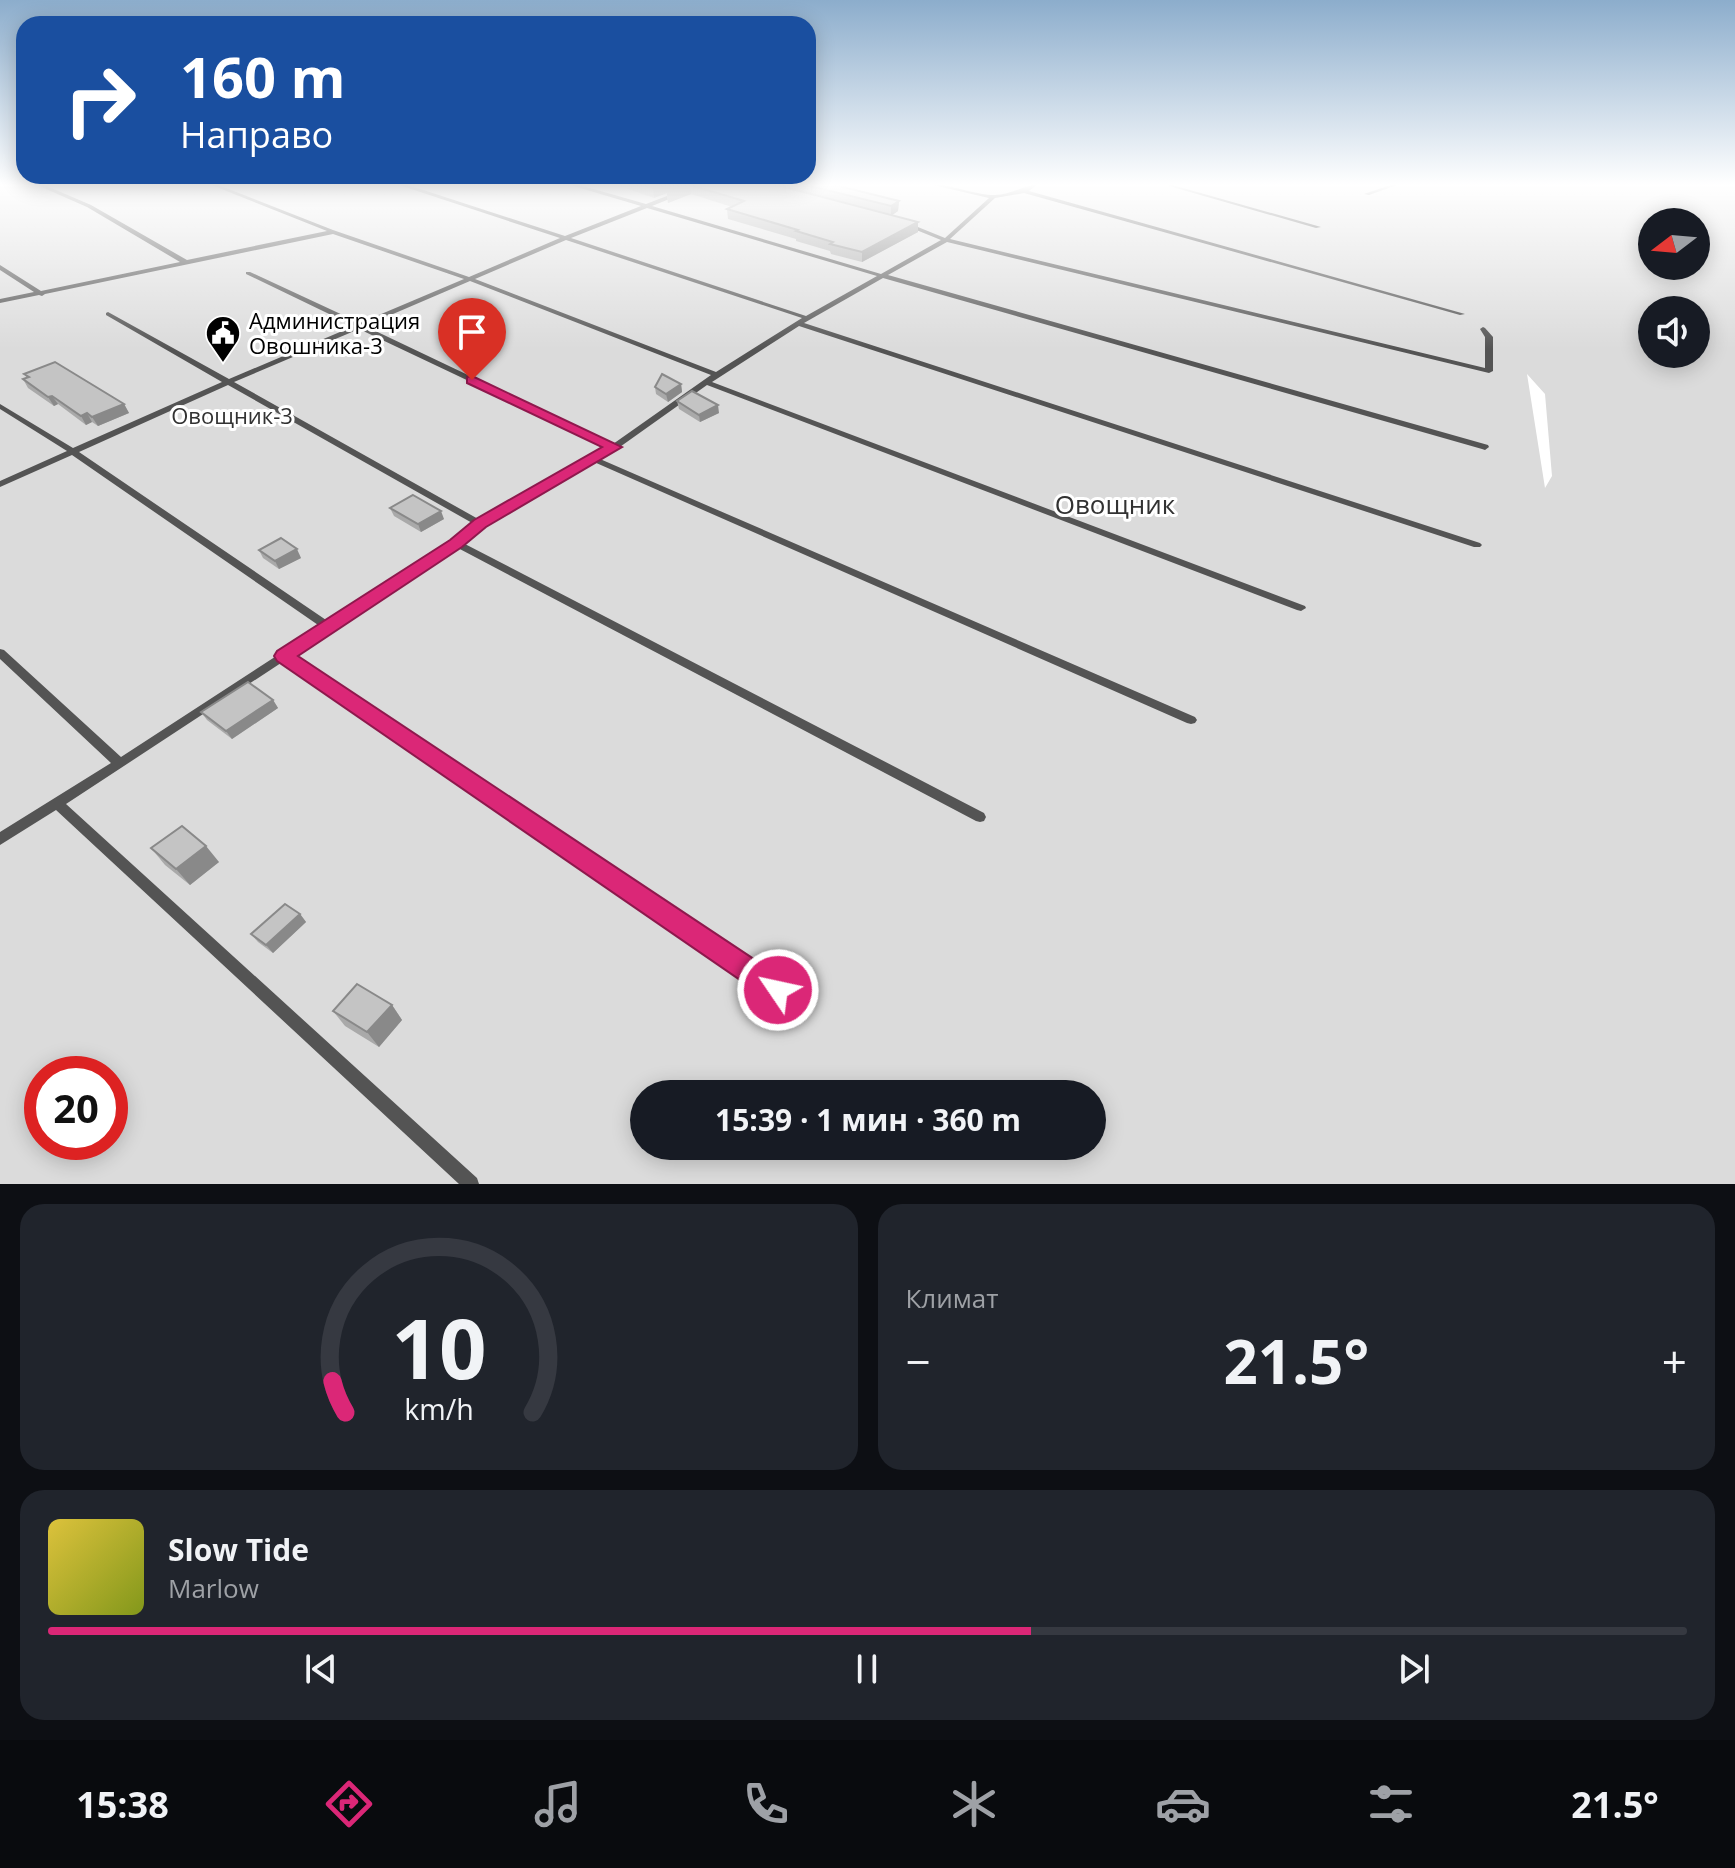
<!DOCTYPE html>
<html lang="ru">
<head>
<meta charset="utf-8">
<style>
  :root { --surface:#171b24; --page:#20242c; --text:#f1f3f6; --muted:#9ea1a6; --line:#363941; --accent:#db2777 }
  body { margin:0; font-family:"Open Sans",sans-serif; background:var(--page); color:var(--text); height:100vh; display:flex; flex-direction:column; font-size:30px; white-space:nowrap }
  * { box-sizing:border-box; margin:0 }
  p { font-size:26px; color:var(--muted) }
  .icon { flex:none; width:44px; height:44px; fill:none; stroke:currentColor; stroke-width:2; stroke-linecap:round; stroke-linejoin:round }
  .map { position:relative; height:1184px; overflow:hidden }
  .sheet { display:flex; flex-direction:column; gap:20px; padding:20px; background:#0d0f14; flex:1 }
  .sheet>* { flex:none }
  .hud { position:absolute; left:16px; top:16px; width:800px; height:168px; border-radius:24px; box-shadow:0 4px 20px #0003; background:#1a4fa0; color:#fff; overflow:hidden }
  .needle { width:52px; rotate:254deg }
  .controls { position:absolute; left:1638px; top:208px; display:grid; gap:16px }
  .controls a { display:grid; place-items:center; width:72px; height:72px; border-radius:50%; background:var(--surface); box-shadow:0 4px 20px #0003; font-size:40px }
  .speed { position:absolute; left:24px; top:1056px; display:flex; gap:16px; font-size:40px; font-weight:700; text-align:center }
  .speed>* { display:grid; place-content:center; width:104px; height:104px; border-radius:50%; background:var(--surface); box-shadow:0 4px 20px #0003; line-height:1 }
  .speed .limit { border:12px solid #d22; background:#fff; color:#111 }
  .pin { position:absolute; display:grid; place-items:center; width:68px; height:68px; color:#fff; margin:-82px -34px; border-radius:50% 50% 50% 0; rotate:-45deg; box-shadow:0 0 8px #0007 }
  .pin .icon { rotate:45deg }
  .me { position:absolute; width:88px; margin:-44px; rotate:304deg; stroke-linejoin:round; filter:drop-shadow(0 0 6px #0008) }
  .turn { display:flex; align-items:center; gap:28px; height:168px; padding:0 32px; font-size:36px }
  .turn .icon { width:104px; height:104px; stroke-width:2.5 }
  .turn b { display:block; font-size:56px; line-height:68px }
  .big { font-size:60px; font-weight:700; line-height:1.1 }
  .sheet .widget { flex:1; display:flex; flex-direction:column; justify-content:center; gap:12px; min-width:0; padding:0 28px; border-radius:24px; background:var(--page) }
  .sheet .dial { align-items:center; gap:0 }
  .dial svg { height:208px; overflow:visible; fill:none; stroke:var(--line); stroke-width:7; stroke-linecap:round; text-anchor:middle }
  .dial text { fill:var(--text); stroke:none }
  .song { display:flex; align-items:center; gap:24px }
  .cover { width:96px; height:96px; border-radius:12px; background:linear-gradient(135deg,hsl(50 70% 55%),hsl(70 70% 35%)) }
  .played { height:8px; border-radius:4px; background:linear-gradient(90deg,var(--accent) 60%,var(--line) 60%) }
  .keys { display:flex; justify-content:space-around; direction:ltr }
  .heat { display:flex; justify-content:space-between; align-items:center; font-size:44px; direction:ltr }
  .sheet .tiles { flex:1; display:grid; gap:20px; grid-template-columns:1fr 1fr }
  .widget:last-child { grid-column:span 2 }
  .trip { position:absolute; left:630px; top:1080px; width:476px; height:80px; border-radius:40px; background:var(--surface); box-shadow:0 4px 20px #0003; font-weight:700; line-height:80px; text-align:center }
  .dock { display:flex; height:128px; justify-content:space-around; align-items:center; background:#090b0e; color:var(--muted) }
  .dock .icon { width:56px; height:56px }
  .dock .active { color:var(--accent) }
  .dock b { font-size:36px; color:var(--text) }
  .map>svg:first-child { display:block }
</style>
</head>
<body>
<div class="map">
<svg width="1735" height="1184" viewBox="0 0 1735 1184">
  <rect width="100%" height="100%" fill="#fff"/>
  <path fill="#dbdbdb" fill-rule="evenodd" d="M0 184H1735V1184H0ZM1652 222H1696V266H1652ZM1652 310H1696V354H1652ZM1527 374 1545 394 1552 476 1545 488ZM42 1074H110V1142H42ZM644 1094H1092V1146H644Z"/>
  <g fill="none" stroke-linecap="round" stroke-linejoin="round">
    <g fill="#545454" fill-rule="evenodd">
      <path d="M37 184H42L91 205 187 260 327 231 209 184H216L333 230 469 277 560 238 399 185V184H405L565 236 641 206 570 185V184H576L646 204 698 184H704V185L652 206 881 274 941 240 904 225V223H908L945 238 989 198 933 185V184H940C954 187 980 195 993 195 1009 196 1024 185 1038 184L1029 191 1465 314 1460 315 1024 193 995 198 950 239 1485 368V337L1480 329 1483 327 1485 328 1493 337V371L1489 373 947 242 888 275 1488 445 1489 447 1485 450 1482 449 883 278 804 323 1480 543 1482 545 1480 547H1474L799 326 712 382 1305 606 1306 608 1301 611 1297 610 707 385 617 449 600 459 1195 717 1197 720 1195 723 1191 724 1187 723 594 462 483 526 463 543 984 813 986 817 984 821 980 822 976 821 456 547 292 656 783 985 785 990 783 995 778 997 773 995 284 661 66 804 477 1178 479 1184H459L56 810 0 845V832L111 763 0 659V649L4 650 121 757 321 627 72 455 0 487V481L67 451 0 409V404L73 448 222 382 106 315V313L108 312 229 379 354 326 246 274V272H250L360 323 464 279 333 234 45 294 42 296 39 295 0 303V299L34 292 0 270V265L41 291 180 262 87 207 37 185ZM647 208 877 276 806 316 571 238ZM566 240 802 318 716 372 475 279ZM470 281 711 375 613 444 365 326ZM359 329 608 447 480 520 234 382ZM228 385 474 524 453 541 329 622 79 452Z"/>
      <polygon points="1162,184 1169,184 1321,227 1316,228"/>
      <polygon points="1393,184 1400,184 1369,195 1364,194"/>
    </g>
  </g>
  <g fill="#a9a9a9">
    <polygon points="614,184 831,184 899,201 898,211 891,215 918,232 862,262 831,254 830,251 796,241 796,239 728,219 727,209 732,207 691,194 668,203 667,193 654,198"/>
    <polygon points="24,374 124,404 129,413 98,426 92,422 86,425 58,404 54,406 28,388 23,379 27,378"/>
    <polygon points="681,384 682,392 668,402 656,394 655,387"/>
    <polygon points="677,401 719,413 700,422 679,409"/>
    <polygon points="390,508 444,519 421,532 394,516"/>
    <polygon points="259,550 301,558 279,569 263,558"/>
    <polygon points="273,700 278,708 232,739 207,720 201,712"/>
    <polygon points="151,848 219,862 190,885 165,865"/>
    <polygon points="300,914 306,922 273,953 258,942 251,934"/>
    <polygon points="392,1005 402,1020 379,1047 345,1026 333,1011"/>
  </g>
  <g fill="#898989">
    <polygon points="667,184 696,184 690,186 691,194 668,203 667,193 654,198 653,188"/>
    <polygon points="899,201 898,211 891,216 891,206"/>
    <polygon points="918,222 918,232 862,262 862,252"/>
    <polygon points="681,384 682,392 668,402 666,394"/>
    <polygon points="52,396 58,404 54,406 48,397"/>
    <polygon points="124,404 129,413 98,426 92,417"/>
    <polygon points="718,405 719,413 700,422 699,415"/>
    <polygon points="87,413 92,422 86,425 81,416"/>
    <polygon points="441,511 444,519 421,532 418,524"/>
    <polygon points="297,549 301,558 279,569 275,561"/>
    <polygon points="273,700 278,708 232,739 226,731"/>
    <polygon points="206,846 219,862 190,885 176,869"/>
    <polygon points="300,914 306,922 273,953 266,945"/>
    <polygon points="392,1005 402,1020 379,1047 367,1032"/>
  </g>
  <g fill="#c4c4c4" stroke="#898989" stroke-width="2">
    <polygon points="639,184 667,184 653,188"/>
    <polygon points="692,184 773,184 918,222 862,252 830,244 833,242 796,231 798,230 727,209 744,201 690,185 667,193"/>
    <polygon points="802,184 831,184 899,201 891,206"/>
    <polygon points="55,362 124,404 92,417 87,413 81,416 52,396 48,397 23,379 29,377 24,374"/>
    <polygon points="662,374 681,384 666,394 655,387"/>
    <polygon points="692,391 718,405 699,415 677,401"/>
    <polygon points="413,495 441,511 418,524 390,508"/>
    <polygon points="281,538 297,549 275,561 259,550"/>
    <polygon points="248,682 273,700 226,731 201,712"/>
    <polygon points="182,826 206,846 176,869 151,848"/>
    <polygon points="285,904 300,914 266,945 251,934"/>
    <polygon points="357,984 392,1005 367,1032 333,1011"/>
  </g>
  <linearGradient id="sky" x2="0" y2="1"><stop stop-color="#8cadcc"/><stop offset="0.53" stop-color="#fff"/><stop offset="1" stop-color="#fff" stop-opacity="0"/></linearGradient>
  <rect width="1735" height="349" fill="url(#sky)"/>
  <polygon fill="#db2777" stroke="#8e194d" stroke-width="2" points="472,376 622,447 486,527 462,547 298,656 787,981 791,990 787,1000 778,1003 769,1000 277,661 274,656 277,651 450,540 474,520 602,447 467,383 467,377"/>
  <defs>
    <g id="civic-pin" transform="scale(1.8)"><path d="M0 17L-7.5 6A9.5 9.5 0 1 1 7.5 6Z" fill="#000" stroke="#fff"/><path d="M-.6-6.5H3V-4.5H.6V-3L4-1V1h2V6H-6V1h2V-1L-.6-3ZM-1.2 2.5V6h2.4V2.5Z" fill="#fff"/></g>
  </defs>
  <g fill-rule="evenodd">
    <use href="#civic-pin" x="223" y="333"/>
  </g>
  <g text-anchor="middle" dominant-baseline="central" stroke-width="6" stroke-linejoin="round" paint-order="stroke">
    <g font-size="22" fill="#000" stroke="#fff" text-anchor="start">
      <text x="249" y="320">Администрация<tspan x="249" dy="25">Овошника-3</tspan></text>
    </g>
    <g font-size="22" fill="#323232" stroke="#fff">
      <text x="232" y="415">Овощник-3</text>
    </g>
    <g font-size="26" fill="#323232" stroke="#fff">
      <text x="1115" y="504">Овощник</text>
    </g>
  </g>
</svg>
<div class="controls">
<a><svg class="needle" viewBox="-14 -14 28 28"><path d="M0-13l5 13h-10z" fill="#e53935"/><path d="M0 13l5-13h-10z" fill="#9ea1a6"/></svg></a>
<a><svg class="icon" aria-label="sound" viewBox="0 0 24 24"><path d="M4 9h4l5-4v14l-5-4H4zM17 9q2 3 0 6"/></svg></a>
</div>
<div class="speed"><div class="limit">20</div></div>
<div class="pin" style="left:472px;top:380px;background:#d93025"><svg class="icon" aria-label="arrive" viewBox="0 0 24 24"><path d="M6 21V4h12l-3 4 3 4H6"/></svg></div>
<svg class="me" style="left:778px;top:990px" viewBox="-20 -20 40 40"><circle r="17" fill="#db2777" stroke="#fff" stroke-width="3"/><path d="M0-11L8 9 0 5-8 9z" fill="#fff"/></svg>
<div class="trip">15:39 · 1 мин · 360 m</div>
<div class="hud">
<div class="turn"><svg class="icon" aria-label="right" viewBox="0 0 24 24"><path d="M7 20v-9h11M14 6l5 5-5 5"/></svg><div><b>160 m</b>Направо</div></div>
</div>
</div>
<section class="sheet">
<div class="tiles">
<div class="widget dial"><svg viewBox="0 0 100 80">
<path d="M14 69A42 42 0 1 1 86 69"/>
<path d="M14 69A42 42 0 0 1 9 57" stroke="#db2777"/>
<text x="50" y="56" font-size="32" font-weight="700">10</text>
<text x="50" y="72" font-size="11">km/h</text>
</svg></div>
<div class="widget"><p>Климат</p>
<div class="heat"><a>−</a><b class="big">21.5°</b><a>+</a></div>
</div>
<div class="widget">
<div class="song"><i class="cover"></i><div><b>Slow Tide</b><p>Marlow</p></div></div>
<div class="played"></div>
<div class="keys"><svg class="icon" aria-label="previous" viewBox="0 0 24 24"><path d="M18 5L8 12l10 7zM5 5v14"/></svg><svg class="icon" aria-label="pause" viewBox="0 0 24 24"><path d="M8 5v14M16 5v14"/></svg><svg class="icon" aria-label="next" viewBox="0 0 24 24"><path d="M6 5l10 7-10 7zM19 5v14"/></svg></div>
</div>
</div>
</section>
<nav class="dock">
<b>15:38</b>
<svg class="icon active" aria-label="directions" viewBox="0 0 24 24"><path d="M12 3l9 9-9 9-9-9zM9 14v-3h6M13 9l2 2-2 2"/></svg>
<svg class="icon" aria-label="music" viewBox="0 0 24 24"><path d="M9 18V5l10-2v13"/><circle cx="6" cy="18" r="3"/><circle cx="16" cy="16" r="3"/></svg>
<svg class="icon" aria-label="phone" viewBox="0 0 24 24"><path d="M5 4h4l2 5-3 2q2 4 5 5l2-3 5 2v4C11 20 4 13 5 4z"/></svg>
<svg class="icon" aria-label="climate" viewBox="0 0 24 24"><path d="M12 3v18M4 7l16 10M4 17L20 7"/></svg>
<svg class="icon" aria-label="car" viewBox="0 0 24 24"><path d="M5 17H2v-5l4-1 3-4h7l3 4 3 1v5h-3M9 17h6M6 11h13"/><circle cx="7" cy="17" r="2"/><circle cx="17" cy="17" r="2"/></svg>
<svg class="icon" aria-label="filters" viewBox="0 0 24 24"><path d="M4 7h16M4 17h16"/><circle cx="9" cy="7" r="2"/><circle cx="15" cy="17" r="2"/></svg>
<b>21.5°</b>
</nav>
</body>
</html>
